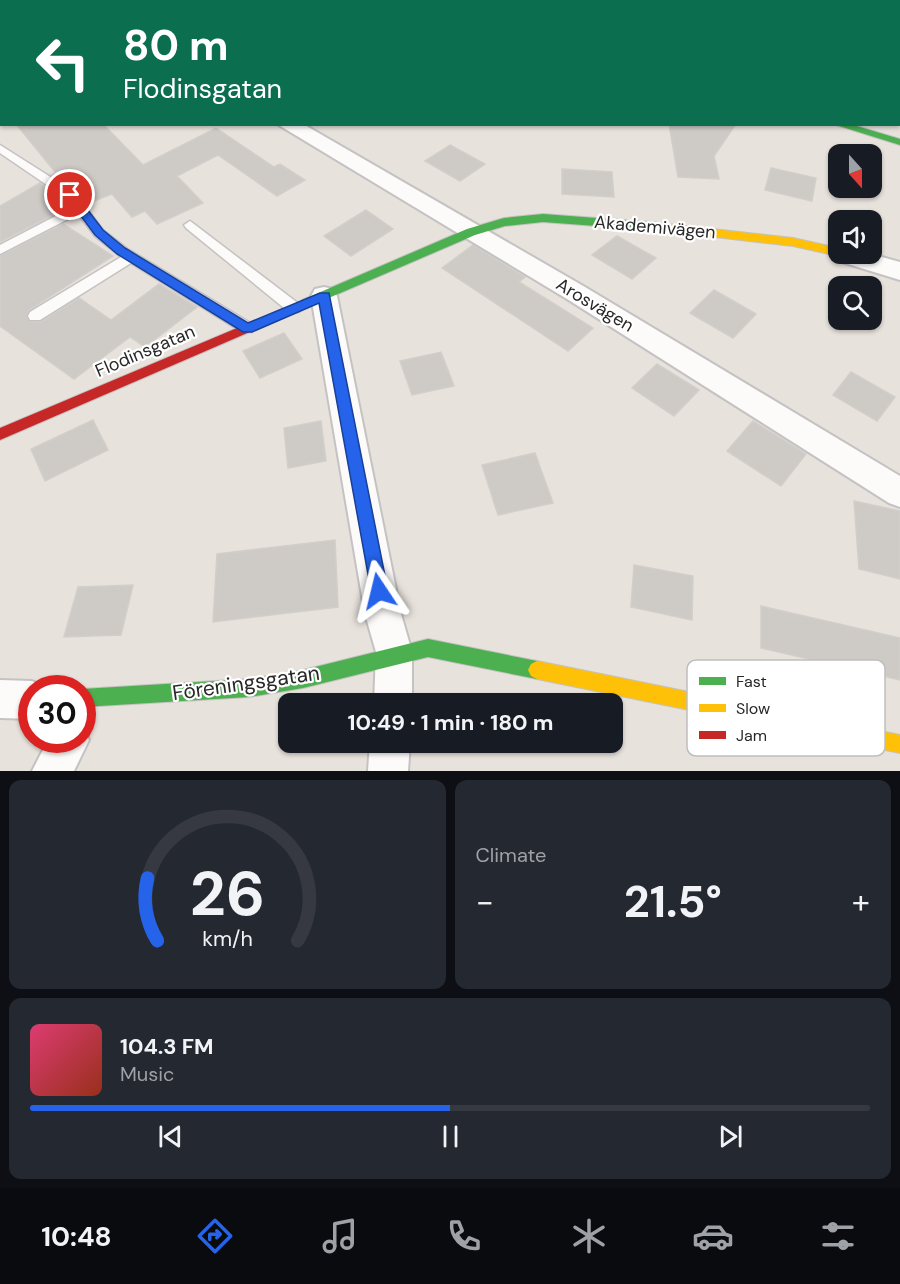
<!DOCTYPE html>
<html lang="en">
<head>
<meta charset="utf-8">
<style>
  :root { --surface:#171b24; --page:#242831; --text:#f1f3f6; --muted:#9ea1a6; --line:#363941; --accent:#2563eb }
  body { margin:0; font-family:"DM Sans",sans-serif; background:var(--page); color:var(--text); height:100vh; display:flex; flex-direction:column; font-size:22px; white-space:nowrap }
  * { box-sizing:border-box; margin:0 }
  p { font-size:20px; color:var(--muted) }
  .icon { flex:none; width:33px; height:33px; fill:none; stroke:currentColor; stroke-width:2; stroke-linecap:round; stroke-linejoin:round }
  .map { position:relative; height:771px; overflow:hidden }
  .sheet { display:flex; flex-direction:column; gap:9px; padding:9px; background:#0d0f14; flex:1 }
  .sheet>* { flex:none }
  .guide { position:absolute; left:0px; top:0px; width:900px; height:126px; box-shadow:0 2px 4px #0004; background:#0b6e4f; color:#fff; overflow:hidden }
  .needle { width:39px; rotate:159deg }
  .fabs { position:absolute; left:828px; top:144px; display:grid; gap:12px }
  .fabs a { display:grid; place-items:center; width:54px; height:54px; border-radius:12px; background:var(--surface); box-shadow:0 2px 4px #0004; font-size:30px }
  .speed { position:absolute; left:18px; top:675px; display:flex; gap:12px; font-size:30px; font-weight:700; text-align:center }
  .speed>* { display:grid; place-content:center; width:78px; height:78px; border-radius:50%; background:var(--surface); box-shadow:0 2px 4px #0004; line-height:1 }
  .speed .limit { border:9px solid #d22; background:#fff; color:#111 }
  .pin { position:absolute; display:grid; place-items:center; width:51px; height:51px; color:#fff; margin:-26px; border:3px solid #fff; border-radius:50%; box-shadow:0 2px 6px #0007 }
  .me { position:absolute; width:66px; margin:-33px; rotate:350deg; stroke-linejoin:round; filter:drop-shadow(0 0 4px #0008) }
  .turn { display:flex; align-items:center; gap:21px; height:126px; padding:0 24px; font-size:27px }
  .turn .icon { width:78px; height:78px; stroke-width:2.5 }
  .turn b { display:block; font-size:42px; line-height:51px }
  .big { font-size:45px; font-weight:700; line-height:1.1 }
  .sheet .tile { flex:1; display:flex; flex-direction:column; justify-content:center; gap:9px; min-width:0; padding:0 21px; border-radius:12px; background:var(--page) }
  .sheet .dial { align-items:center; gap:0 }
  .dial svg { height:156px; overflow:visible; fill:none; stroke:var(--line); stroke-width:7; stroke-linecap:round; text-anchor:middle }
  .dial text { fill:var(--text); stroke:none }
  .song { display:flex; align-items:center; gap:18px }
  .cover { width:72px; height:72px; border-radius:9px; background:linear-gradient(135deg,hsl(340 70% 55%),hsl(10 70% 35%)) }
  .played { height:6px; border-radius:3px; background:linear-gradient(90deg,var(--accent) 50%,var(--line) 50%) }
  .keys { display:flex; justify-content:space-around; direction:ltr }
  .heat { display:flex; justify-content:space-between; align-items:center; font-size:33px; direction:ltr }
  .sheet .tiles { flex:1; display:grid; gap:9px; grid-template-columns:1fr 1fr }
  .tile:last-child { grid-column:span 2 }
  .trip { position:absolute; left:278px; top:693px; width:345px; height:60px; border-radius:12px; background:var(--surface); box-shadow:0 2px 4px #0004; font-weight:700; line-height:60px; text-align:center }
  .tab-bar { display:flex; height:96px; justify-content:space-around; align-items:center; background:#090b0e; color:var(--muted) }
  .tab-bar .icon { width:42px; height:42px }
  .tab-bar .current { color:var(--accent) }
  .tab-bar b { font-size:27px; color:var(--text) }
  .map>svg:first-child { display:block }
</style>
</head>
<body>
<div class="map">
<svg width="900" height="771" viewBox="0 0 900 771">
  <rect width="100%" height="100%" fill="#e8e2dc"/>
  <g fill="#cecac6" stroke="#d2cec9" stroke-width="1.5">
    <polygon points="16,124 103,124 143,165 216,128 274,167 280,164 305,180 277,196 218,155 177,176 203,203 157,224 145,211 132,217 112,194 86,204 75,190 52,175 56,173"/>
    <polygon points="669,124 736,124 714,156 719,179 678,177"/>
    <polygon points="450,145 485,164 460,181 425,161"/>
    <polygon points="771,168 816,178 812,201 765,190"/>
    <polygon points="562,169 612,172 614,197 562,194"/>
    <polygon points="40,183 70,206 0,242 0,206"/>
    <polygon points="366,210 393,229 351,256 324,236"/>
    <polygon points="63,224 113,256 29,310 26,317 30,322 41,322 79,298 111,320 159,284 197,307 145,347 130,337 74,379 0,326 0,256"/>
    <polygon points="617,236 656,258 632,279 592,255"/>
    <polygon points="473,245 525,277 519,282 593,328 568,351 442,268"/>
    <polygon points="714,290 756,314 733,338 690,313"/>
    <polygon points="284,333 302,359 260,378 243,351"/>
    <polygon points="441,352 454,386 412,395 400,361"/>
    <polygon points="657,364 699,390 674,416 632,388"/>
    <polygon points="851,372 895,397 877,421 833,395"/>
    <polygon points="93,420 108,450 45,481 31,449"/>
    <polygon points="321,421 326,461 288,468 284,428"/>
    <polygon points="753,421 806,454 781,486 727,451"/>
    <polygon points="535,453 553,503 498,515 482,465"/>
    <polygon points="854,501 900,511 900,579 859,569"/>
    <polygon points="335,540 338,607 213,622 217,554"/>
    <polygon points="634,565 693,576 692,620 631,607"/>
    <polygon points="133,585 121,635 64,637 78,587"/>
    <polygon points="761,606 900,638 900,680 761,648"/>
  </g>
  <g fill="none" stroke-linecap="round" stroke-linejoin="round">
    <g stroke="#c4c2c2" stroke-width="3">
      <g id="lane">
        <polygon points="0,145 74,192 103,230 126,248 252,324 254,328 252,332 242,332 131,263 40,320 30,320 28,316 30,312 121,257 95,236 78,214 0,254 0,245 73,207 66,198 0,153"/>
        <polygon points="190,221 299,304 301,308 299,312 289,312 186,228 184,225"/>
      </g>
    </g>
    <g stroke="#c4c2c2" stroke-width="4">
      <g id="street">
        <polygon points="67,0 85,0 86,2 68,2"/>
        <polygon points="277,124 303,124 585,287 900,476 900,507 889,503 567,299"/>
        <polygon points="838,247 838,254 871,254 900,262 900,280 835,260 832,254"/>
        <polygon points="324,287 333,289 337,296 401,614 412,652 412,704 374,704 376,652 365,614 311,296 315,289"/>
        <polygon points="0,680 32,681 45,687 32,688 32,719 0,718"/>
        <polygon points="82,726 89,740 74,771 32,771 48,740 82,740"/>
        <polygon points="370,742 410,742 408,771 368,771"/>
      </g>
    </g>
    <g stroke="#c4c2c2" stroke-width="2">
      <g id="fast">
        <polygon points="378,0 393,2 379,2"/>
        <polygon points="833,124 850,124 900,139 900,145"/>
        <polygon points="543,214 650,222 656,226 650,230 543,222 505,226 475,235 310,306 302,306 300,303 302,300 467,229 504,218"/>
        <polygon points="428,639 537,661 543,664 546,670 543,676 537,679 428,657 303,688 249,697 82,707 82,689 249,679 303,670"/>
      </g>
    </g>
    <g stroke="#c4c2c2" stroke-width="2">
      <g id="slow">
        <polygon points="650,222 793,238 838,248 838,254 843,254 838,256 793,246 646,229 644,226"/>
        <polygon points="537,661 900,735 900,753 537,679 531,676 528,670 531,664"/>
      </g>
    </g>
    <g stroke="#c4c2c2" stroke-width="2">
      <polygon id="jam" points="306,299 312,303 310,306 0,440 0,428"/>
    </g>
    <use href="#lane" fill="#fcfbfa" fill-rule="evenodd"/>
    <use href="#street" fill="#fcfbfa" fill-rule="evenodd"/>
    <use href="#fast" fill="#4caf50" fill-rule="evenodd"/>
    <use href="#slow" fill="#ffc107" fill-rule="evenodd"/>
    <use href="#jam" fill="#c62828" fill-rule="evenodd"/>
  </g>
  <polygon fill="#2563eb" stroke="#184099" stroke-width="1.5" points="70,191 74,192 103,230 125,248 248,323 320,293 329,293 388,591 385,597 379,599 373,597 371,591 319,303 252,332 243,332 117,254 95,235 65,195"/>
  <g text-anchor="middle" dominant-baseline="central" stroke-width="4.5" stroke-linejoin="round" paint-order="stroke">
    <g font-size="18" fill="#282828" stroke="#fff">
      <text transform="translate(655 227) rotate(5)">Akademivägen</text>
      <text transform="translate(595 305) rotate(31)">Arosvägen</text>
      <text transform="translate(145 351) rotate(-23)">Flodinsgatan</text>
    </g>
    <g font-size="21" fill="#282828" stroke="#fff">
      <text transform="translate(246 683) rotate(-8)">Föreningsgatan</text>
    </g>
  </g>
  <rect x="687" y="660" width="198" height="96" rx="9" fill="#fff" stroke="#bebebe" stroke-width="1.5"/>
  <rect x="699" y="677" width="27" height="8" fill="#4caf50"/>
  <rect x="699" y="704" width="27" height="8" fill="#ffc107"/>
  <rect x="699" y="731" width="27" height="8" fill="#c62828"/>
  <g font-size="16" fill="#282828">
    <text x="736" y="687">Fast</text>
    <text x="736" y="714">Slow</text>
    <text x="736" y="741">Jam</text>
  </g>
</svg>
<div class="fabs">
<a><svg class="needle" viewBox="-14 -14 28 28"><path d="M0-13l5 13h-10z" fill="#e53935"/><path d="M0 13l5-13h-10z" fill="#9ea1a6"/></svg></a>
<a><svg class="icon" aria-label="sound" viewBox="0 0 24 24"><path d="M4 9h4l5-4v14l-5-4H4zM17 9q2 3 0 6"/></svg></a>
<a><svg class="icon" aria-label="search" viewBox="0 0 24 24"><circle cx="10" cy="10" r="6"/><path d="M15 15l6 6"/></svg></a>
</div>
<div class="speed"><div class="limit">30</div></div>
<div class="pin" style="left:70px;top:195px;background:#d93025"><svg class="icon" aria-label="arrive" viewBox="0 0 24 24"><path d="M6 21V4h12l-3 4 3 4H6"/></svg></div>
<svg class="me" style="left:379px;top:591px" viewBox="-20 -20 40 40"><path d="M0-17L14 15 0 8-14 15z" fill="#2563eb" stroke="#fff" stroke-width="4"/></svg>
<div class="trip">10:49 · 1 min · 180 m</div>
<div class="guide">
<div class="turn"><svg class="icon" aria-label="left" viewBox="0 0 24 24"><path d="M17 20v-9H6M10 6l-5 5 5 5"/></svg><div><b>80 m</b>Flodinsgatan</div></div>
</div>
</div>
<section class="sheet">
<div class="tiles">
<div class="tile dial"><svg viewBox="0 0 100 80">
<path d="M14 69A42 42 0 1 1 86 69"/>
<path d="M14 69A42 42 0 0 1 9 37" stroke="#2563eb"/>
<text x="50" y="56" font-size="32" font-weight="700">26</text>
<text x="50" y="72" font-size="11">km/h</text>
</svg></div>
<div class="tile"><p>Climate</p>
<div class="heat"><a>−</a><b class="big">21.5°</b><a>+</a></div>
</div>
<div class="tile">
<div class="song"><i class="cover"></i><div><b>104.3 FM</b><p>Music</p></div></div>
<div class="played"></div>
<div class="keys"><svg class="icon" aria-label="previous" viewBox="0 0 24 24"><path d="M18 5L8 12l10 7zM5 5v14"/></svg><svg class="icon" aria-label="pause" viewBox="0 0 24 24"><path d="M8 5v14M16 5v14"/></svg><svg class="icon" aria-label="next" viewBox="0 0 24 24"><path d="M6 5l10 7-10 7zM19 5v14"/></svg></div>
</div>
</div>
</section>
<nav class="tab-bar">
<b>10:48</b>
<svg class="icon current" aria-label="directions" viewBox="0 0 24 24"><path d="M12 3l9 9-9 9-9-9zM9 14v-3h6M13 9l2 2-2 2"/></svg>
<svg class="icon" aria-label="music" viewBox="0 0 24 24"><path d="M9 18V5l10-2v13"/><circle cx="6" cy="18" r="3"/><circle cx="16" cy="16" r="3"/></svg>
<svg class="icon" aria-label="phone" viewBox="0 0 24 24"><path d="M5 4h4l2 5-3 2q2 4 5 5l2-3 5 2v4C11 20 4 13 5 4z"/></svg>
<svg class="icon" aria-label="climate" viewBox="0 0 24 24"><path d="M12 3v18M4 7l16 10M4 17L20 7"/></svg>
<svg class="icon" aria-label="car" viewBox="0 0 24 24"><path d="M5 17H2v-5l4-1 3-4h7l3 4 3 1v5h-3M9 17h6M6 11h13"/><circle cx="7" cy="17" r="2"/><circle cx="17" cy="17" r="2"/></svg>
<svg class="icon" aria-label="filters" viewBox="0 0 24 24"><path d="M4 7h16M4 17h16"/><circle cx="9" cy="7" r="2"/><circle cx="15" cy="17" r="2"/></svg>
</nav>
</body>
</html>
